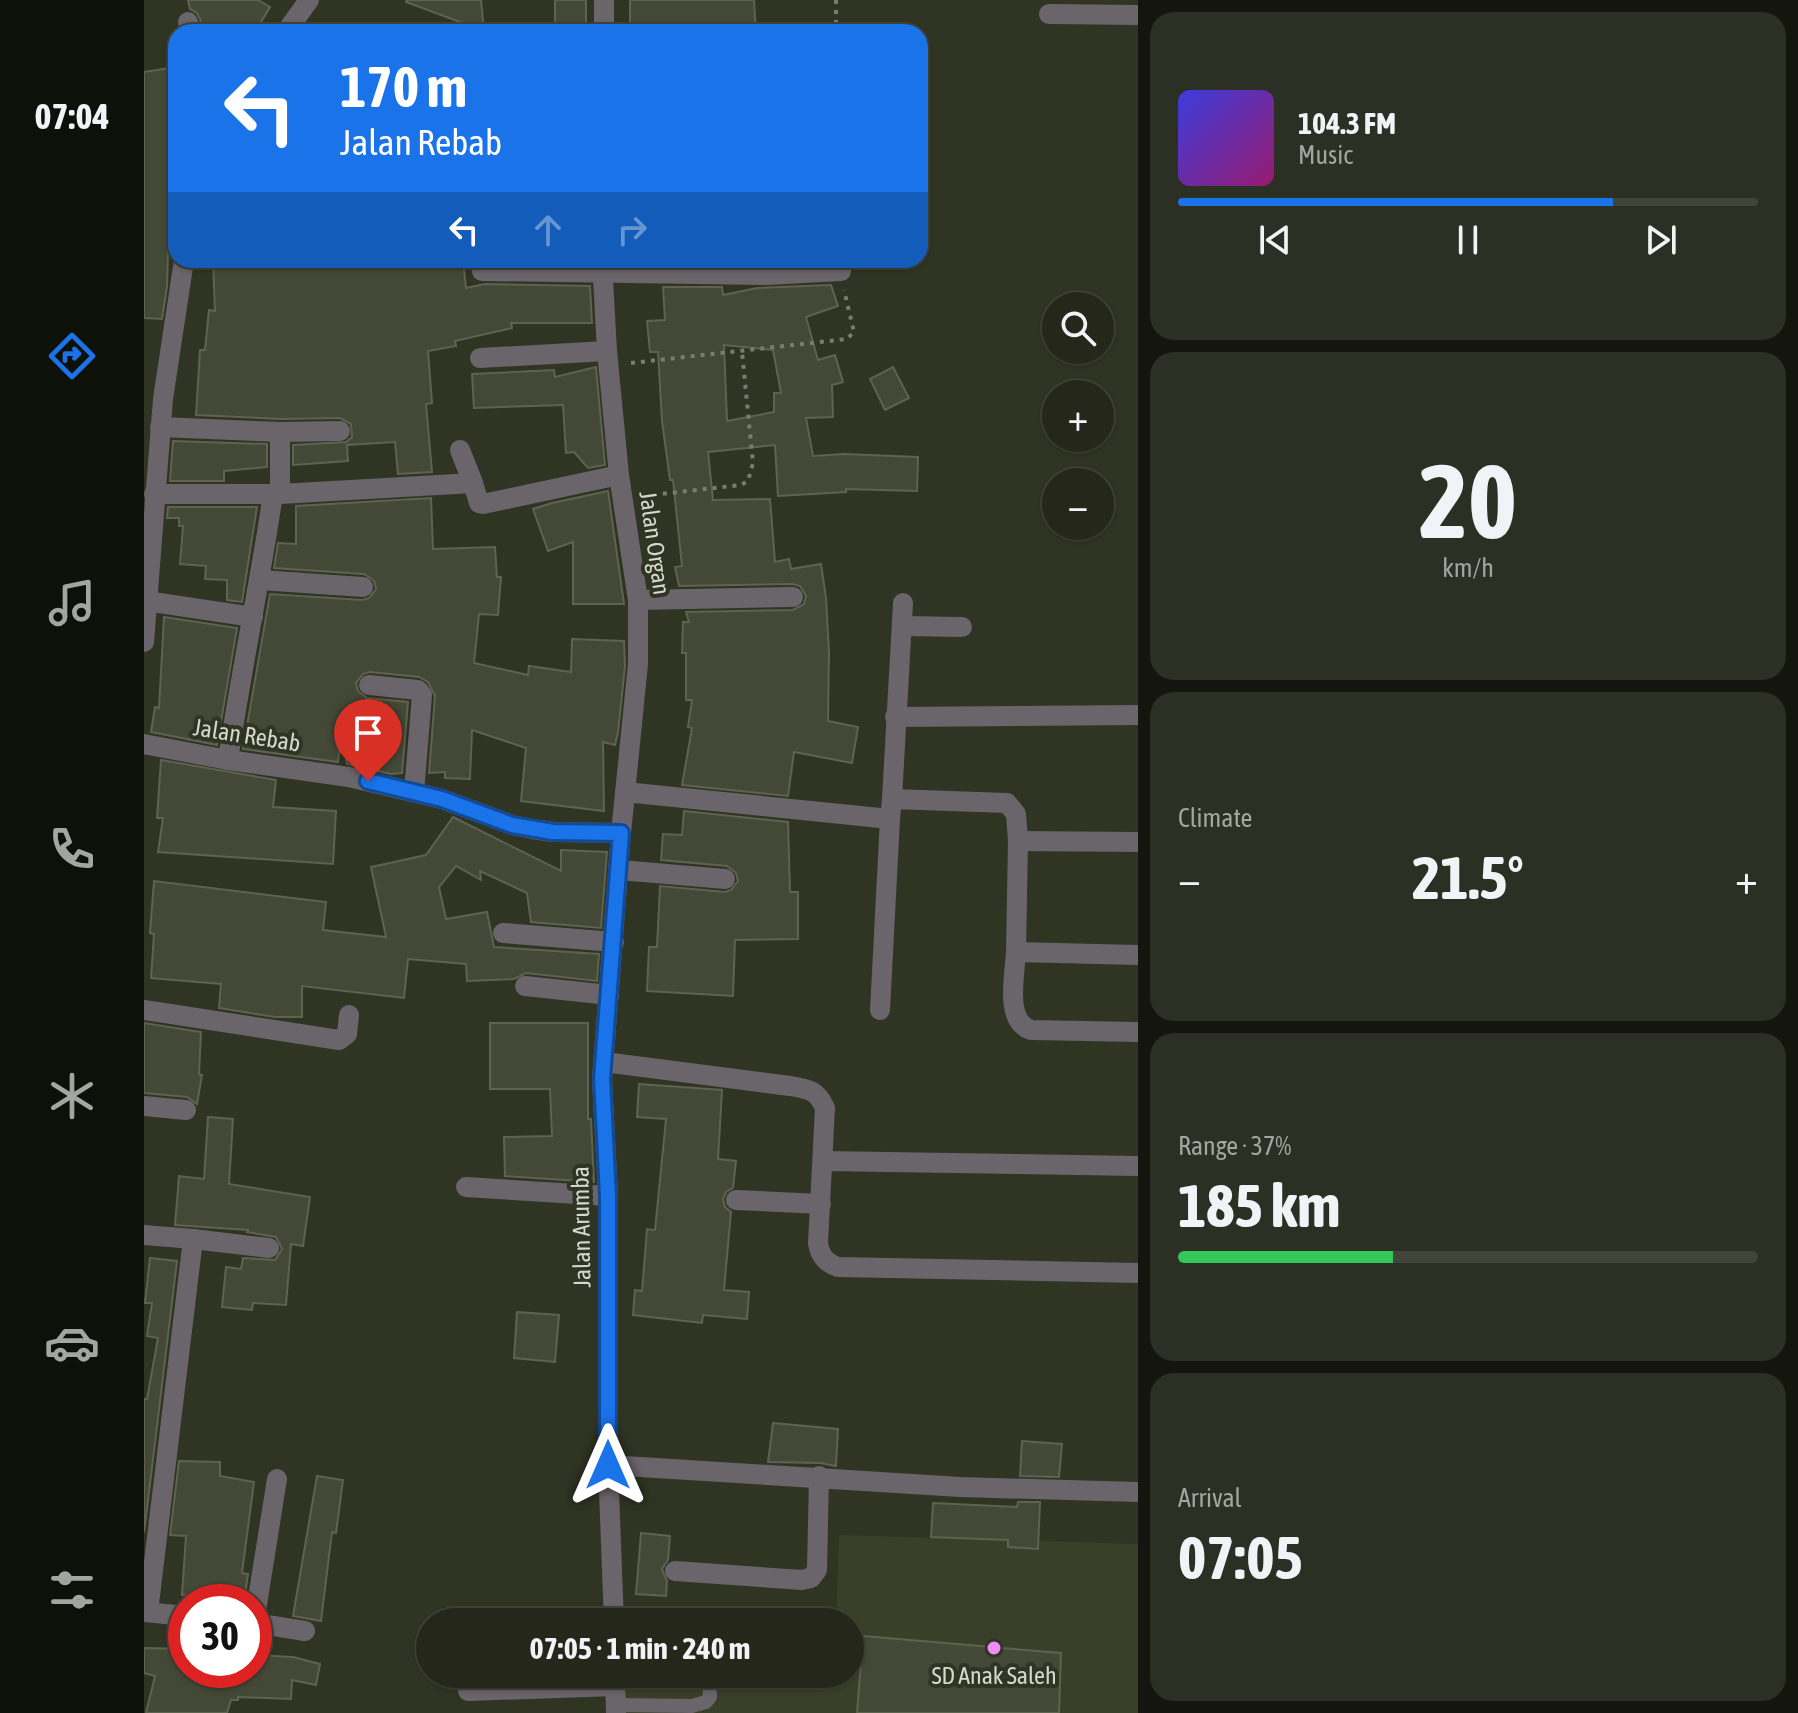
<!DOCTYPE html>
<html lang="en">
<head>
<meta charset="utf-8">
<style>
  :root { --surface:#24271a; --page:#2c2f23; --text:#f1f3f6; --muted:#a3a5a2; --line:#414439; --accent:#1a73e8 }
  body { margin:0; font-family:"Asap Condensed",sans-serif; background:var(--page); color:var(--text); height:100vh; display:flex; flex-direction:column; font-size:30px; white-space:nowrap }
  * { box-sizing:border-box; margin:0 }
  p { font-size:26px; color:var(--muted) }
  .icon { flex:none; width:44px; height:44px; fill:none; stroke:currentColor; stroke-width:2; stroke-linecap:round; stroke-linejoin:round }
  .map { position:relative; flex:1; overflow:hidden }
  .panel { display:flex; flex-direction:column; gap:12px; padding:12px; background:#14150e; width:660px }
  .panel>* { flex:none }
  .banner { position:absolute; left:24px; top:24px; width:760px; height:244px; border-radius:24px; box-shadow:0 2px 6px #0004,0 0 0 2px var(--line); background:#1a73e8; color:#fff; overflow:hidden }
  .tools { position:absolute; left:898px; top:292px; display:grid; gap:16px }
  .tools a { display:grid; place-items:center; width:72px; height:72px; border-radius:50%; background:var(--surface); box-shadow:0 2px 6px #0004,0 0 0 2px var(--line); font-size:40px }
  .speed { position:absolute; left:24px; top:1584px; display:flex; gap:16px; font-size:40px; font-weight:700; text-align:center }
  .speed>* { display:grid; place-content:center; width:104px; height:104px; border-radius:50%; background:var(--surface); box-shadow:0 2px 6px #0004,0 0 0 2px var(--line); line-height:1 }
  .speed .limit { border:12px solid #d22; background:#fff; color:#111 }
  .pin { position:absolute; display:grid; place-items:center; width:68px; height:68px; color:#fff; margin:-82px -34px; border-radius:50% 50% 50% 0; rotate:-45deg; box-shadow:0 0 8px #0007 }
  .pin .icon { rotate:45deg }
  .me { position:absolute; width:88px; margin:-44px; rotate:0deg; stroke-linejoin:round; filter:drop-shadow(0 0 6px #0008) }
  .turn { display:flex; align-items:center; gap:28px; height:168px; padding:0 40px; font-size:36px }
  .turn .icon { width:104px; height:104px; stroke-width:2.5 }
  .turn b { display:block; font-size:56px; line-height:68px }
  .lanes { display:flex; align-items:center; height:76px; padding:0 40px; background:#0003; justify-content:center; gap:40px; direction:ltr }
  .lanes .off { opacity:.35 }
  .big { font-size:60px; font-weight:700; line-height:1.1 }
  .panel .tile { flex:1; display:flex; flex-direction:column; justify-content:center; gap:12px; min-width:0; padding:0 28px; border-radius:24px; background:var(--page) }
  .panel .dial { align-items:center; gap:0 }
  .dial b { font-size:104px; line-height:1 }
  .song { display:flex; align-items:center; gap:24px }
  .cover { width:96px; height:96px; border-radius:12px; background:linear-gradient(135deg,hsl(240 70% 55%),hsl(320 70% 35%)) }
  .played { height:8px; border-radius:4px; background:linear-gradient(90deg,var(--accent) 75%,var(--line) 75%) }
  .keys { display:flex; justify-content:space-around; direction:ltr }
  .heat { display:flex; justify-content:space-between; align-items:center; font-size:44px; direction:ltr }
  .charge { height:12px; border-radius:6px; background:linear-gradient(90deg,#34c759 37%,var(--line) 0) }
  .trip { position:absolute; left:272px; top:1608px; width:448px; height:80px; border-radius:40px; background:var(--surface); box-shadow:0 2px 6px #0004,0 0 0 2px var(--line); font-weight:700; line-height:80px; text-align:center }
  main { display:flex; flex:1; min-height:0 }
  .tabs { display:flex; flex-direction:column; width:144px; justify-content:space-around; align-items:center; background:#0e100a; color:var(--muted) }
  .tabs .icon { width:56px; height:56px }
  .tabs .active { color:var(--accent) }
  .tabs b { font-size:36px; color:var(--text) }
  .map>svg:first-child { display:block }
</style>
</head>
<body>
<main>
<nav class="tabs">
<b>07:04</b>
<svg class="icon active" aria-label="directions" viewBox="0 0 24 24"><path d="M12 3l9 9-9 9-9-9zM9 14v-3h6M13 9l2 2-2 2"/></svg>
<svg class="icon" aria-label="music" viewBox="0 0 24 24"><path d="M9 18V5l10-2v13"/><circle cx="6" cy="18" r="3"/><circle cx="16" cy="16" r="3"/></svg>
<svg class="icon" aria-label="phone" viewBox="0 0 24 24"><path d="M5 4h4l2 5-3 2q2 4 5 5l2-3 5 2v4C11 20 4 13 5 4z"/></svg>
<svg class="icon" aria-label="climate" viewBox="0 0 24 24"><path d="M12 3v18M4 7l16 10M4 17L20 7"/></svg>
<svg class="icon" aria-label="car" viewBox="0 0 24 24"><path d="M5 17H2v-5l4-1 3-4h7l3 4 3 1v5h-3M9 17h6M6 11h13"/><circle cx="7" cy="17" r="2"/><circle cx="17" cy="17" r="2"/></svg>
<svg class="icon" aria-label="filters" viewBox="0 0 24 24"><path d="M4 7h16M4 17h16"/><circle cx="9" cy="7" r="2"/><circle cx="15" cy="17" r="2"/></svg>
</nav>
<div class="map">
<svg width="994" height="1713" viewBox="0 0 994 1713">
  <rect width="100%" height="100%" fill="#303423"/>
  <polygon fill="#393f28" points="695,1535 994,1544 994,1713 482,1713 482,1674 706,1674 706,1622 692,1622"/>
  <g fill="#444937" stroke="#5e6350" stroke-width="2" fill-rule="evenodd">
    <polygon points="44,0 114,0 126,7 111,32 59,32 56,19 53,13 46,9"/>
    <polygon points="263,0 337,0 340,31 262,2"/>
    <rect x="411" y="0" width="31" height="32"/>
    <polygon points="486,0 610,0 612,32 486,32"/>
    <polygon points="32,67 32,142 27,143 30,182 25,182 29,217 25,218 23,287 18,319 0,318 0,72"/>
    <polygon points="69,260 319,260 322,288 341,284 446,286 448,323 367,323 368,328 311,341 312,346 284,351 288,403 282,404 288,472 254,474 251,442 203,445 204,461 149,465 149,445 202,442 208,437 207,424 196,418 136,419 52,415 56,350 61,350 65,310 71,311"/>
    <path d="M687 285 694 306 662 317 674 360 691 355 699 382 688 385 689 417 662 418 669 456 700 454 774 457 773 491 702 489V492L634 496 631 445 564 452 569 500 626 499 631 562 645 559 647 569 677 564 682 598 685 652 684 721 714 727 708 763 650 752 644 796 538 785 548 728 544 727 548 700H542V653H538L539 622H545L542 612 649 610 660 604 662 596 656 586 649 584 535 586 531 567 538 566 529 480H526L518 421 514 352H506L503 321 521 320 519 287H578L579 295 613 288ZM580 345 629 350 637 393H630V412L583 421Z"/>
    <polygon points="452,367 461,465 444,468 430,452 422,453 419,405 330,408 328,374 410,370 411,377"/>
    <polygon points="749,367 765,398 741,410 726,379"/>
    <polygon points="29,441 123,444 123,467 80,471 80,481 26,481"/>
    <polygon points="464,491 480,604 429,604 429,542 404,551 389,509 408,503"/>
    <polygon points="287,498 289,549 351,547 353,577 357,577 354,615 335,614 330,663 384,675 385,666 427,672 428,639 480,641 481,666 474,732 471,745 459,742 460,811 377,801 382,748 328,730 326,779 301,778 301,772 285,773 291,696 284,682 275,677 226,672 219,674 212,683 214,691 223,698 264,702 258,773 247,774 203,764 197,736 194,762 99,749 126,594 218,600 225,598 232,589 230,581 220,574 130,568 134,543 152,544 152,506"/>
    <polygon points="24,507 113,507 98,602 83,600 83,580 61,579 62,566 36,564 39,526 35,526 35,518 23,518"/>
    <polygon points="20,617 93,628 73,745 7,732 11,707 15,708"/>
    <polygon points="17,760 132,780 129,807 192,811 189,864 14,852 19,818 13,818"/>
    <polygon points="540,811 644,822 646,892 654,892 654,939 591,940 589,996 503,991 505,947 513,947 516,886 581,892 587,890 594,881 592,873 583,866 517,860 519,834 538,835"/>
    <polygon points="309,817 417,871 417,850 463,852 457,928 387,922 383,893 336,871 337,880 312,866 295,887 302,919 343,912 350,947 455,954 453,981 382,973 370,979 323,981 322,964 264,959 260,998 158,986 158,1017 131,1017 75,1008 77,984 7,978 10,934 6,933 10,881 182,902 179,930 242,937 227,867 282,855"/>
    <polygon points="0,1023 57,1032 55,1074 58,1075 53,1104 43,1097 0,1093"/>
    <polygon points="346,1023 444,1023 444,1119 447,1119 450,1182 361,1176 360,1137 408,1136 406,1089 346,1089"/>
    <polygon points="495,1084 578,1090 574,1159 592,1161 589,1188 582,1192 579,1199 581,1207 587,1212 580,1290 605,1292 603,1319 559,1315 558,1323 489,1315 491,1290 498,1291 503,1229 511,1230 522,1119 493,1117"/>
    <polygon points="64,1117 89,1119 85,1184 166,1197 159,1246 147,1244 142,1305 109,1303 108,1310 78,1307 82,1267 97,1269 99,1258 131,1260 138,1249 132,1237 103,1232 104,1230 31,1225 35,1176 60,1179"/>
    <polygon points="6,1258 33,1261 0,1533 0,1399 3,1399 14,1338 3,1336 8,1303 1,1303"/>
    <polygon points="373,1312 415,1315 411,1362 370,1358"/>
    <polygon points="629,1423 694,1429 692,1466 676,1463 624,1462"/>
    <polygon points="878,1441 918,1444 915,1477 876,1476"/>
    <polygon points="35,1461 76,1462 76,1476 110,1482 98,1573 104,1574 100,1602 73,1599 74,1593 38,1595 42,1536 26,1535"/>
    <polygon points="173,1476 199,1480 192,1533 188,1532 177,1621 149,1616"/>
    <polygon points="874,1502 896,1502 894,1549 864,1547 864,1540 787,1537 789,1503 873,1507"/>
    <polygon points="497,1533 526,1536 524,1560 518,1569 523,1581 522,1596 492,1594"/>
    <polygon points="719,1636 917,1653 915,1713 713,1713"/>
    <polygon points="0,1648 42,1649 42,1670 110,1670 110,1655 149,1657 176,1664 172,1685 148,1680 147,1699 94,1697 94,1700 87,1700 83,1713 2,1713 11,1676 0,1673"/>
  </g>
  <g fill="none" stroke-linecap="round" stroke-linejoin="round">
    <g stroke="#797d6e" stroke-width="4" stroke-dasharray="4 6" stroke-linecap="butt">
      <polyline points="692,0 692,32"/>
      <polyline points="487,363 703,339 710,332 700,290"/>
      <polyline points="499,496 597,485 604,481 609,463 598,352"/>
    </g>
    <polyline stroke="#6a646b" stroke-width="14" points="472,1705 548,1706 562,1702 566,1697 565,1674"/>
    <g stroke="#6a646b" stroke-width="20">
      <polyline points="905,14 994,15"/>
      <polyline points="44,22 46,32"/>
      <polyline points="142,32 165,0"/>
      <polyline points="460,32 460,0"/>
      <polyline points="458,260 463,351 475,475 494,600 494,664 477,833 458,1079 464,1196 464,1465 470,1622"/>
      <polyline points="338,271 624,275 697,271"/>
      <polyline points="336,358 463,351"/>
      <polyline points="16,427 136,432 196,431"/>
      <polyline points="316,450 329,483"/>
      <polyline points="10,494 129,494"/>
      <polyline points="136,494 329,483 335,503 339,504 475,475"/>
      <polyline points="116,580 219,587"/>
      <polyline points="494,600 649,597"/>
      <polyline points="2,601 109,617"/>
      <polyline points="758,626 818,627"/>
      <polyline points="0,642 19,399 40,260"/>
      <polyline points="225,685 274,690 278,695 270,792"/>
      <polyline points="751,717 994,715"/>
      <polyline points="0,744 84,760 205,777 298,799 368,825 389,829 409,832 477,833"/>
      <path d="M84 760C97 671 116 583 129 494H136V432"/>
      <polyline points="481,792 746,819 748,799 863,803 872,814 874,841 872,952 994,955"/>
      <polyline points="748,799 759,603"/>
      <polyline points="874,841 994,842"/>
      <polyline points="476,870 581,879"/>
      <polyline points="359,933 470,942"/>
      <path d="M872 952C871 975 860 1021 887 1030L994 1032"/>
      <polyline points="381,986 465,995"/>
      <polyline points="0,1010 195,1040 203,1034 205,1015"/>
      <polyline points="736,1010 746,819"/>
      <path d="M460 1062 646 1086C665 1089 673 1090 681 1108L674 1243C676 1256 682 1263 694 1267L994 1273"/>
      <polyline points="0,1106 42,1110"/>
      <polyline points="679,1161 994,1166"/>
      <polyline points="322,1187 464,1196"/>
      <polyline points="592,1200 677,1204"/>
      <polyline points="0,1235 49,1239 4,1612"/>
      <polyline points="49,1239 125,1248"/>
      <polyline points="464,1465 816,1487 994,1492"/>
      <polyline points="531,1571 658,1580 667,1578 673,1570 675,1476"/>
      <polyline points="0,1612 42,1616"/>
      <polyline points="110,1623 133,1479"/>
      <polyline points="110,1623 161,1631"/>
      <polyline points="471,1674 472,1713"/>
      <polyline points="324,1691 471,1686"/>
    </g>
  </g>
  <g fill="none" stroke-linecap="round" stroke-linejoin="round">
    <g stroke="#114b97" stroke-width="20">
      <polyline id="route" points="224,781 298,799 368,825 409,832 477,833 458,1079 464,1196 464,1465"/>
    </g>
    <use href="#route" stroke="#1a73e8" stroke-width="14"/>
  </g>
  <circle fill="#eb8dfb" stroke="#303423" stroke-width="3" cx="850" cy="1648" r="8"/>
  <g text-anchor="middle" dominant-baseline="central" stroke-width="8" stroke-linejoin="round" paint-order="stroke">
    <g font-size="24" fill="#d5d8cd" stroke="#303423">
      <text transform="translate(511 543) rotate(82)">Jalan Organ</text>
      <text transform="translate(103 735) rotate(9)">Jalan Rebab</text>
      <text transform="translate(437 1227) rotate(-91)">Jalan Arumba</text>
    </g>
    <g font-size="24" fill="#d5d8cd" stroke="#303423">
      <text x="850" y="1675">SD Anak Saleh</text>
    </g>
  </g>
</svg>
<div class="tools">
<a><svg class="icon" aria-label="search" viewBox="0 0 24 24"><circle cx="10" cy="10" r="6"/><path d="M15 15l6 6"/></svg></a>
<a>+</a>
<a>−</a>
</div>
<div class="speed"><div class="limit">30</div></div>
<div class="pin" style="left:224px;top:781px;background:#d93025"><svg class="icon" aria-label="arrive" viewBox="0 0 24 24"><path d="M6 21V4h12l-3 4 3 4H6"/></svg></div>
<svg class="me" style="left:464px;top:1465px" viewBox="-20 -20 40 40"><path d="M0-17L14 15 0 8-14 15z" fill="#1a73e8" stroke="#fff" stroke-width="4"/></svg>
<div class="trip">07:05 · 1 min · 240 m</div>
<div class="banner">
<div class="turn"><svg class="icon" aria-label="left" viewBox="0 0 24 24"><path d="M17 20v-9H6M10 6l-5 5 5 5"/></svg><div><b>170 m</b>Jalan Rebab</div></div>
<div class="lanes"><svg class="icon" aria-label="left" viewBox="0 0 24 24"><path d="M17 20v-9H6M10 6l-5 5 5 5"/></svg><svg class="icon off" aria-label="ahead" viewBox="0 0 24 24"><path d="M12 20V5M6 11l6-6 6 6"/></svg><svg class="icon off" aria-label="right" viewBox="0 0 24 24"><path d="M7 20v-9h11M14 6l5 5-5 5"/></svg></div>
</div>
</div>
<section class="panel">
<div class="tile">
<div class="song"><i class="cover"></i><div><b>104.3 FM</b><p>Music</p></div></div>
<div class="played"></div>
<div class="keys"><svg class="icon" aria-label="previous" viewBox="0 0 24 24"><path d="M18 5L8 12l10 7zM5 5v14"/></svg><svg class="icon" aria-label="pause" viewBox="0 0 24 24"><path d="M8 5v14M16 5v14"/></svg><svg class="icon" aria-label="next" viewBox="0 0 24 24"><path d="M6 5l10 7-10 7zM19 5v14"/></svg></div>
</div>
<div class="tile dial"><b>20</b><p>km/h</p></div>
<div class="tile"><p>Climate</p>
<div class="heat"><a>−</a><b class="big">21.5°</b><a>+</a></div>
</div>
<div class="tile"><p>Range · 37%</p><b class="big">185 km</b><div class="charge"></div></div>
<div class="tile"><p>Arrival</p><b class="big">07:05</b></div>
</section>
</main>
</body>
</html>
